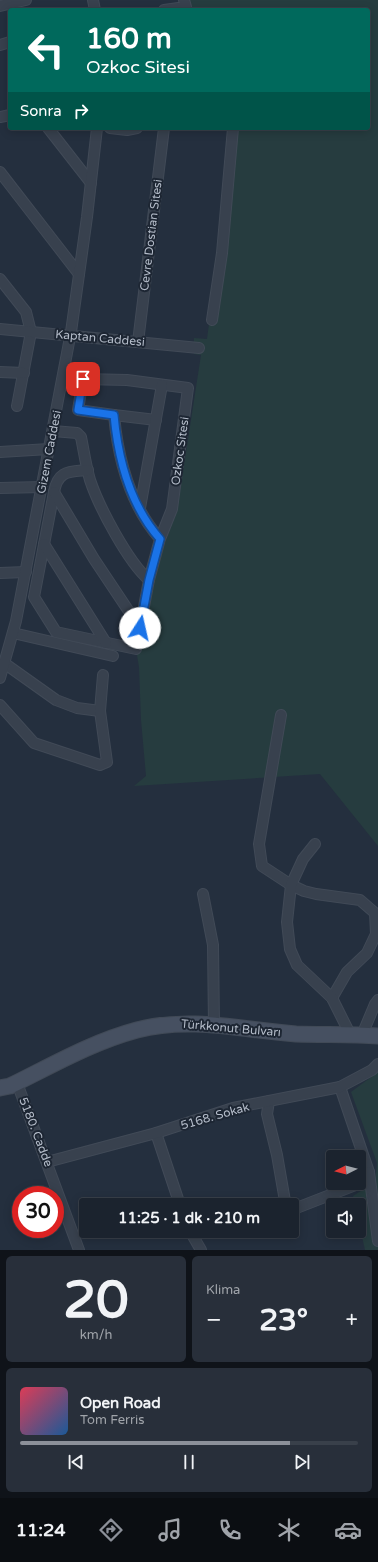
<!DOCTYPE html>
<html lang="tr">
<head>
<meta charset="utf-8">
<style>
  :root { --surface:#1b232e; --page:#282f3a; --text:#f1f3f6; --muted:#a0a4aa; --line:#39404a; --accent:#8c9099 }
  body { margin:0; font-family:"Varela Round",sans-serif; background:var(--page); color:var(--text); height:100vh; display:flex; flex-direction:column; font-size:15px; white-space:nowrap }
  * { box-sizing:border-box; margin:0 }
  p { font-size:13px; color:var(--muted) }
  .icon { flex:none; width:22px; height:22px; fill:none; stroke:currentColor; stroke-width:2; stroke-linecap:round; stroke-linejoin:round }
  .map { position:relative; height:1250px; overflow:hidden }
  .details { display:flex; flex-direction:column; gap:6px; padding:6px; background:#0f1319; flex:1 }
  .details>* { flex:none }
  .guide { position:absolute; left:8px; top:8px; width:362px; height:122px; border-radius:4px; box-shadow:0 2px 10px #0003,0 0 0 1px var(--line); background:#00695c; color:#fff; overflow:hidden }
  .needle { width:26px; rotate:264deg }
  .buttons { position:absolute; left:326px; top:1150px; display:grid; gap:8px }
  .buttons a { display:grid; place-items:center; width:40px; height:40px; border-radius:4px; background:var(--surface); box-shadow:0 2px 10px #0003,0 0 0 1px var(--line); font-size:20px }
  .speed { position:absolute; left:12px; top:1186px; display:flex; gap:8px; font-size:20px; font-weight:700; text-align:center }
  .speed>* { display:grid; place-content:center; width:52px; height:52px; border-radius:50%; background:var(--surface); box-shadow:0 2px 10px #0003,0 0 0 1px var(--line); line-height:1 }
  .speed .limit { border:6px solid #d22; background:#fff; color:#111 }
  .pin { position:absolute; display:grid; place-items:center; width:34px; height:34px; color:#fff; margin:-17px; border-radius:8px; box-shadow:0 2px 6px #0006 }
  .me { position:absolute; width:44px; margin:-22px; rotate:10deg; stroke-linejoin:round; filter:drop-shadow(0 0 3px #0008) }
  .turn { display:flex; align-items:center; gap:14px; height:84px; padding:0 12px; font-size:18px }
  .turn .icon { width:52px; height:52px; stroke-width:2.5 }
  .turn b { display:block; font-size:28px; line-height:34px }
  .then { display:flex; align-items:center; height:38px; padding:0 12px; background:#0003; gap:8px; font-size:15px }
  .big { font-size:30px; font-weight:700; line-height:1.1 }
  .details .widget { flex:1; display:flex; flex-direction:column; justify-content:center; gap:6px; min-width:0; padding:0 14px; border-radius:6px; background:var(--page) }
  .details .dial { align-items:center; gap:0 }
  .dial b { font-size:52px; line-height:1 }
  .song { display:flex; align-items:center; gap:12px }
  .cover { width:48px; height:48px; border-radius:6px; background:linear-gradient(135deg,hsl(350 70% 55%),hsl(210 70% 35%)) }
  .played { height:4px; border-radius:2px; background:linear-gradient(90deg,var(--accent) 80%,var(--line) 80%) }
  .keys { display:flex; justify-content:space-around; direction:ltr }
  .heat { display:flex; justify-content:space-between; align-items:center; font-size:22px; direction:ltr }
  .details .tiles { flex:1; display:grid; gap:6px; grid-template-columns:1fr 1fr }
  .widget:last-child { grid-column:span 2 }
  .trip { position:absolute; left:79px; top:1198px; width:220px; height:40px; border-radius:4px; background:var(--surface); box-shadow:0 2px 10px #0003,0 0 0 1px var(--line); font-weight:700; line-height:40px; text-align:center }
  .dock { display:flex; height:64px; justify-content:space-around; align-items:center; background:#0b0e12; color:var(--muted) }
  .dock .icon { width:28px; height:28px }
  .dock .active { color:var(--accent) }
  .dock b { font-size:18px; color:var(--text) }
  .map>svg:first-child { display:block }
</style>
</head>
<body>
<div class="map">
<svg width="378" height="1250" viewBox="0 0 378 1250">
  <rect width="100%" height="100%" fill="#242f3e"/>
  <g fill="#263c3f">
    <polygon points="189,0 378,0 378,846 320,774 134,786 146,776 141,720 139,667 136,649 155,573 178,504 201,355 194,354 194,338 207,339 235,128 368,128 368,10 185,10 191,9"/>
    <polygon points="378,1072 378,1250 365,1250 359,1223 359,1205 355,1205 353,1196 375,1182 377,1163 351,1092"/>
  </g>
  <g fill="none" stroke-linecap="round" stroke-linejoin="round">
    <g stroke="#414a57" stroke-width="12">
      <g id="street">
        <polyline points="93,0 95,10"/>
        <polyline points="0,6 26,0"/>
        <polyline points="164,10 186,7 184,0"/>
        <polyline points="0,45 10,42"/>
        <polyline points="0,117 10,115"/>
        <polyline points="48,128 91,183"/>
        <polyline points="110,128 127,130 137,128"/>
        <polyline points="0,172 79,274"/>
        <polyline points="0,279 26,312 31,332 17,406"/>
        <polyline points="212,320 222,253 233,128"/>
        <polyline points="0,329 199,348"/>
        <polyline points="138,342 164,128"/>
        <polyline points="0,372 24,373"/>
        <polyline points="114,415 156,420"/>
        <path d="M53 431 77 433 81 437C84 452 86 466 90 480 99 507 128 562 149 580"/>
        <polyline points="0,452 49,449"/>
        <path d="M88 470C69 472 58 470 54 492L34 597 56 632 136 649 149 580 160 539C130 505 118 459 114 415L78 410 83 379 127 380 188 388 172 509 160 539"/>
        <polyline points="0,488 42,487"/>
        <polyline points="54,492 94,559 140,628"/>
        <polyline points="140,508 162,385"/>
        <polyline points="44,544 106,643"/>
        <polyline points="0,573 26,572"/>
        <polyline points="13,633 113,656"/>
        <polyline points="4,663 56,700 77,708 100,711"/>
        <polyline points="0,678 16,621 71,332 87,217 97,128"/>
        <polyline points="0,705 34,743 100,765 107,762 100,711 103,675"/>
        <polyline points="281,715 259,844 262,866 291,885 304,891 316,894 360,900 375,913 376,934 367,953 347,972 332,998"/>
        <polyline points="315,844 303,859 291,885 287,922 290,949 297,965 332,998 350,1034"/>
        <polyline points="203,894 213,945 214,1025"/>
        <polyline points="362,1035 375,1004 378,1000"/>
        <polyline points="17,1083 79,1250"/>
        <polyline points="340,1087 369,1172 359,1181"/>
        <polyline points="269,1101 267,1114 277,1155 285,1201 289,1205"/>
        <polyline points="156,1133 180,1205"/>
        <polyline points="47,1162 156,1133 233,1108 340,1087 372,1070 378,1064"/>
        <polyline points="369,1172 378,1241"/>
        <polyline points="292,1207 294,1209 353,1186 357,1183"/>
        <polyline points="190,1231 201,1250"/>
      </g>
    </g>
    <g stroke="#414a57" stroke-width="17">
      <path id="secondary" d="M0 1088 10 1086C51 1066 92 1042 137 1030 190 1016 243 1030 296 1034 323 1035 351 1034 378 1036"/>
    </g>
    <use href="#street" stroke="#38414e" stroke-width="10"/>
    <use href="#secondary" stroke="#465061" stroke-width="15"/>
  </g>
  <g fill="none" stroke-linecap="round" stroke-linejoin="round">
    <g stroke="#114b97" stroke-width="10">
      <path id="route" d="M83 379 78 410 114 415C118 459 130 505 160 539L149 580 140 628"/>
    </g>
    <use href="#route" stroke="#1a73e8" stroke-width="7"/>
  </g>
  <g text-anchor="middle" dominant-baseline="central" stroke-width="4" stroke-linejoin="round" paint-order="stroke">
    <g font-size="12" fill="#b4bcc9" stroke="#1d2633">
      <text transform="translate(151 235) rotate(-83)">Cevre Dostian Sitesi</text>
      <text transform="translate(100 338) rotate(5)">Kaptan Caddesi</text>
      <text transform="translate(180 451) rotate(-82)">Ozkoc Sitesi</text>
      <text transform="translate(49 452) rotate(-79)">Gizem Caddesi</text>
      <text transform="translate(231 1028) rotate(5)">Türkkonut Bulvarı</text>
      <text transform="translate(215 1116) rotate(-16)">5168. Sokak</text>
      <text transform="translate(36 1132) rotate(69)">5180. Cadde</text>
    </g>
  </g>
</svg>
<div class="buttons">
<a><svg class="needle" viewBox="-14 -14 28 28"><path d="M0-13l5 13h-10z" fill="#e53935"/><path d="M0 13l5-13h-10z" fill="#a0a4aa"/></svg></a>
<a><svg class="icon" aria-label="sound" viewBox="0 0 24 24"><path d="M4 9h4l5-4v14l-5-4H4zM17 9q2 3 0 6"/></svg></a>
</div>
<div class="speed"><div class="limit">30</div></div>
<div class="pin" style="left:83px;top:379px;background:#d93025"><svg class="icon" aria-label="arrive" viewBox="0 0 24 24"><path d="M6 21V4h12l-3 4 3 4H6"/></svg></div>
<svg class="me" style="left:140px;top:628px" viewBox="-20 -20 40 40"><circle r="19" fill="#fff"/><path d="M0-13L10 11 0 6-10 11z" fill="#1a73e8"/></svg>
<div class="trip">11:25 · 1 dk · 210 m</div>
<div class="guide">
<div class="turn"><svg class="icon" aria-label="left" viewBox="0 0 24 24"><path d="M17 20v-9H6M10 6l-5 5 5 5"/></svg><div><b>160 m</b>Ozkoc Sitesi</div></div>
<div class="then">Sonra<svg class="icon" aria-label="right" viewBox="0 0 24 24"><path d="M7 20v-9h11M14 6l5 5-5 5"/></svg></div>
</div>
</div>
<section class="details">
<div class="tiles">
<div class="widget dial"><b>20</b><p>km/h</p></div>
<div class="widget"><p>Klima</p>
<div class="heat"><a>−</a><b class="big">23°</b><a>+</a></div>
</div>
<div class="widget">
<div class="song"><i class="cover"></i><div><b>Open Road</b><p>Tom Ferris</p></div></div>
<div class="played"></div>
<div class="keys"><svg class="icon" aria-label="previous" viewBox="0 0 24 24"><path d="M18 5L8 12l10 7zM5 5v14"/></svg><svg class="icon" aria-label="pause" viewBox="0 0 24 24"><path d="M8 5v14M16 5v14"/></svg><svg class="icon" aria-label="next" viewBox="0 0 24 24"><path d="M6 5l10 7-10 7zM19 5v14"/></svg></div>
</div>
</div>
</section>
<nav class="dock">
<b>11:24</b>
<svg class="icon active" aria-label="directions" viewBox="0 0 24 24"><path d="M12 3l9 9-9 9-9-9zM9 14v-3h6M13 9l2 2-2 2"/></svg>
<svg class="icon" aria-label="music" viewBox="0 0 24 24"><path d="M9 18V5l10-2v13"/><circle cx="6" cy="18" r="3"/><circle cx="16" cy="16" r="3"/></svg>
<svg class="icon" aria-label="phone" viewBox="0 0 24 24"><path d="M5 4h4l2 5-3 2q2 4 5 5l2-3 5 2v4C11 20 4 13 5 4z"/></svg>
<svg class="icon" aria-label="climate" viewBox="0 0 24 24"><path d="M12 3v18M4 7l16 10M4 17L20 7"/></svg>
<svg class="icon" aria-label="car" viewBox="0 0 24 24"><path d="M5 17H2v-5l4-1 3-4h7l3 4 3 1v5h-3M9 17h6M6 11h13"/><circle cx="7" cy="17" r="2"/><circle cx="17" cy="17" r="2"/></svg>
</nav>
</body>
</html>
